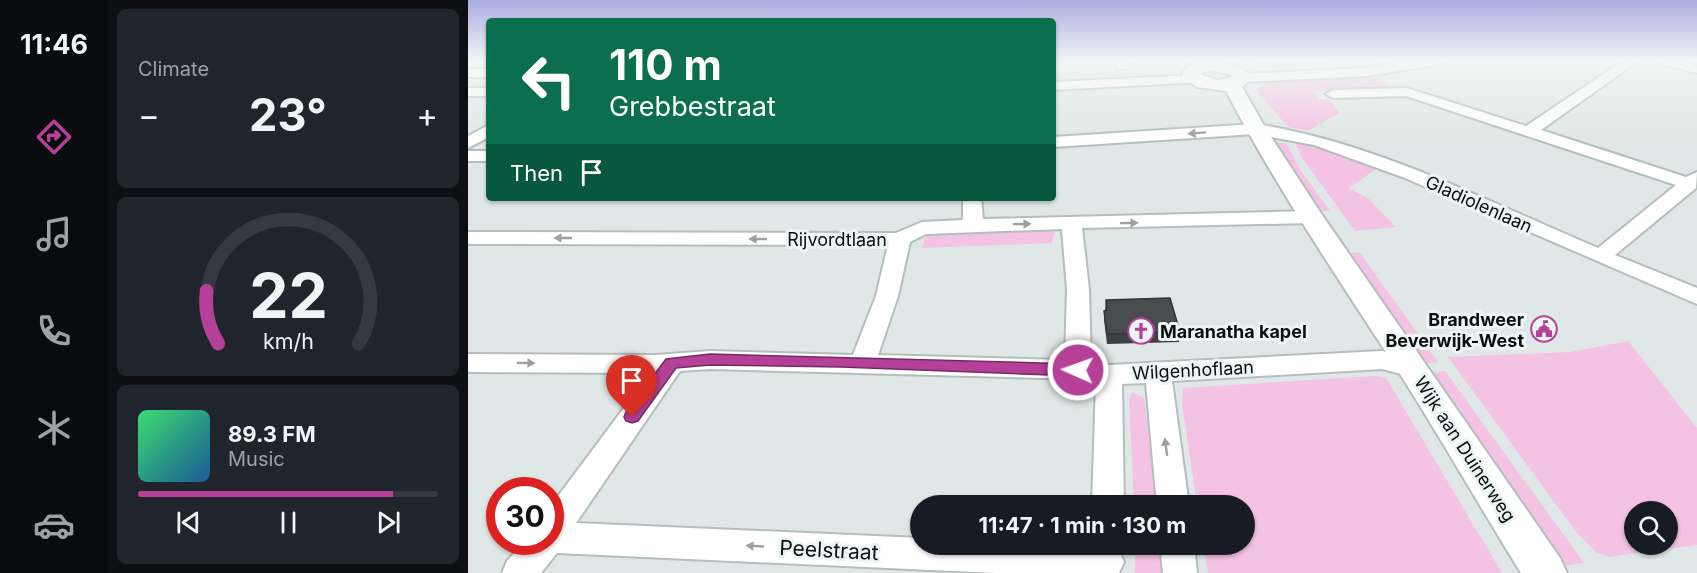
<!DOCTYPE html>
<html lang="en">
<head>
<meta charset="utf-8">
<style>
  :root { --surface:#171b24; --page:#20242c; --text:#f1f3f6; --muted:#9ea1a6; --line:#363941; --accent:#b54098 }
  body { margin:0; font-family:Inter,sans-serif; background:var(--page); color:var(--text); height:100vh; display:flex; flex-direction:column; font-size:22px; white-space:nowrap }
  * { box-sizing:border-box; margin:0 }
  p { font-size:20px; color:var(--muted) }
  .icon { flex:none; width:33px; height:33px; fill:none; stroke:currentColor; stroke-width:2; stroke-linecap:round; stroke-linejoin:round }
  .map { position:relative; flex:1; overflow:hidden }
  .sheet { display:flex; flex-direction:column; gap:9px; padding:9px; background:#0d0f14; width:360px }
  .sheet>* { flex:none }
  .hud { position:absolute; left:18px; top:18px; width:570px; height:183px; border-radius:6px; box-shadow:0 2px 4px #0004; background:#0b6e4f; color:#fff; overflow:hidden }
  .buttons { position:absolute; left:1156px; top:501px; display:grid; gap:12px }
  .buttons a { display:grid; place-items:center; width:54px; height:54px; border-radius:50%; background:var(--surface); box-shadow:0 2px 4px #0004; font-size:30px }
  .speed { position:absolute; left:18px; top:477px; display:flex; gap:12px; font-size:30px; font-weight:700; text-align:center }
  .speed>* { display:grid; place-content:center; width:78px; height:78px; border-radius:50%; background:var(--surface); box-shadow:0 2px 4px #0004; line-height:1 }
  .speed .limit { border:9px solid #d22; background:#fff; color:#111 }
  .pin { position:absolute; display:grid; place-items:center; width:51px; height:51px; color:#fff; margin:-62px -26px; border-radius:50% 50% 50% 0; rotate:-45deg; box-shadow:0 0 6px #0007 }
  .pin .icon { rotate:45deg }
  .me { position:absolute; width:66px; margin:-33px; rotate:272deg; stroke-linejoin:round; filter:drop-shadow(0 0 4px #0008) }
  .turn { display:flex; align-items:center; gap:21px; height:126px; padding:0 24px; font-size:27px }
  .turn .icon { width:78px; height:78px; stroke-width:2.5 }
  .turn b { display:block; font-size:42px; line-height:51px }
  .then { display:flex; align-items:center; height:57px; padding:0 24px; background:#0003; gap:12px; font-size:22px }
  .big { font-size:45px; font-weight:700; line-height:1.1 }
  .sheet .tile { flex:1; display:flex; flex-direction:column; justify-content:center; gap:9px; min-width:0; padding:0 21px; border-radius:9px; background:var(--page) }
  .sheet .dial { align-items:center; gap:0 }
  .dial svg { height:156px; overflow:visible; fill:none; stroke:var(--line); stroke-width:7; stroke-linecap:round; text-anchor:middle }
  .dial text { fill:var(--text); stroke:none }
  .song { display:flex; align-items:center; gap:18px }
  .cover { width:72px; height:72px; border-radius:9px; background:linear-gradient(135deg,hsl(140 70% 55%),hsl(210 70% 35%)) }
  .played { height:6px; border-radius:3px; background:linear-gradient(90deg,var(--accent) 85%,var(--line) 85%) }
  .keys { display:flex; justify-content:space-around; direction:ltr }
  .heat { display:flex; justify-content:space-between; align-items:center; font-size:33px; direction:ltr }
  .trip { position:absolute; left:442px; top:495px; width:345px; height:60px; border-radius:30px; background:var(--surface); box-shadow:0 2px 4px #0004; font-weight:700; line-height:60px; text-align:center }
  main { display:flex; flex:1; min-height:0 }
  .tabs { display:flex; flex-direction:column; width:108px; justify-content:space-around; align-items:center; background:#090b0e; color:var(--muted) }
  .tabs .icon { width:42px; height:42px }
  .tabs .on { color:var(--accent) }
  .tabs b { font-size:27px; color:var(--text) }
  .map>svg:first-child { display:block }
</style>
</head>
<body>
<main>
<nav class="tabs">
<b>11:46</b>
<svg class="icon on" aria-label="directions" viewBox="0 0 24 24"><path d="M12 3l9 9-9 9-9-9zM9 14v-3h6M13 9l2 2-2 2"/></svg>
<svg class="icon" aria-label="music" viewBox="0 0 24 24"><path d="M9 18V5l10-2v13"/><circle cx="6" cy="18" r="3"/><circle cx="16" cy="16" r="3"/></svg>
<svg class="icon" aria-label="phone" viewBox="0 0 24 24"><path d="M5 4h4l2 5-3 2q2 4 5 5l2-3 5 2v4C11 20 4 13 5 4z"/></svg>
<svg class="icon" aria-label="climate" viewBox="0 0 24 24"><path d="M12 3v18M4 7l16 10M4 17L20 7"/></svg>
<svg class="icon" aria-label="car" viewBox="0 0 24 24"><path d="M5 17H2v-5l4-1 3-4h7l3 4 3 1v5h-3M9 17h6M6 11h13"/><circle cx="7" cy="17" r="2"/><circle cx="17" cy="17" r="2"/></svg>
</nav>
<section class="sheet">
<div class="tile"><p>Climate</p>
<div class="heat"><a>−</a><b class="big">23°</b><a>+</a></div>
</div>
<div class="tile dial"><svg viewBox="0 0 100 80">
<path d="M14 69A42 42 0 1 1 86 69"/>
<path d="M14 69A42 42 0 0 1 8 42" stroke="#b54098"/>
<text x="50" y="56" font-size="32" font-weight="700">22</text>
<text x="50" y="72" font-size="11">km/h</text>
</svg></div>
<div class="tile">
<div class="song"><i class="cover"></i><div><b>89.3 FM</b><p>Music</p></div></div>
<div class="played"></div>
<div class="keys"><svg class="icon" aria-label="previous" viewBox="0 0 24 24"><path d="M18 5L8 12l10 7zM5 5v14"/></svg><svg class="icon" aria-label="pause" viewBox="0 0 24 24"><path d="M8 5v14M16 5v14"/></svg><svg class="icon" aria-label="next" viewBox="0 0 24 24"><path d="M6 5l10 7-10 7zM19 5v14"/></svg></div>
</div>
</section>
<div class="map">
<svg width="1229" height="573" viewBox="0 0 1229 573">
  <rect width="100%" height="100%" fill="#dfe8e6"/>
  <g fill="#f4c2e3" fill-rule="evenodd">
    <polygon points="775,61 888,61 812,66"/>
    <polygon points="901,76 910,78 922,87 845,91 851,99 862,99 871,113 840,131 820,127 788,90 797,83 804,82"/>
    <polygon points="826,139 912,166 881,188 901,199 928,227 887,231 834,158"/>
    <polygon points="805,143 818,143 833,171 862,211 850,211"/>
    <polygon points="587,230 584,243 454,248 458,234"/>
    <polygon points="880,253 892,253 970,362 955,364"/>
    <path d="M1160 341 1229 428V545L1141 557 1128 552 1109 533 980 357 1102 352ZM1167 512H1200V544H1167Z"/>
    <polygon points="977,371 1116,563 1093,566 960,373"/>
    <polygon points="906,376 918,378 1034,573 740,573 735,545 777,544 777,506 729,505 714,403 715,388"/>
    <polygon points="664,392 676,398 690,505 666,505 661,400"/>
    <polygon points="667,545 694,545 697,573 667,573"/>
  </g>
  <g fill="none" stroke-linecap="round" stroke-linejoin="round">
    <g stroke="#b5bebc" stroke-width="4">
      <g id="minor">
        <polygon points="647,61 660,61 661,66 659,69 649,69"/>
        <polygon points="940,61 973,61 967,65 898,76 775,82 768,78 775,74 898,68"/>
        <path d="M1155 61H1170L1073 130 1218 177 1229 172 1228 188 1147 255 1229 288V304L937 178 846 145 788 134 585 147V137L788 124C909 143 1018 201 1130 248L1208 185 938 96 865 98 858 94 865 90 939 88 1058 126Z"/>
        <polygon points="1193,61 1215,61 1229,65 1229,73 1194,64"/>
        <rect x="0" y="69" width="21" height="8"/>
        <polygon points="727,75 734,79 732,82 585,90 585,82"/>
        <rect x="0" y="88" width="21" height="8"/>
        <polygon points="21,125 21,137 0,148 0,136"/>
        <rect x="0" y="151" width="21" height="10"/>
        <path d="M495 198H513L515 219 843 211 850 213 853 217 850 221 843 223 614 228 621 289 623 363 641 365 914 351 954 361 958 368 954 375 945 377 914 369 704 381 721 506H689L678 383 654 384 656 506H624L628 382 610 379 242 369 212 371 108 523 453 538V544L639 546 651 551 656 562 651 573H528L89 553 73 573H34L39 561 56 542H82V507L182 373 0 372V354L187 355 242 351 385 355 408 296 420 245 0 244V232L428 233 454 222 495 220ZM594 229 599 289 597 360 410 355 430 296 442 242 458 234Z"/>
        <polygon points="692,544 726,544 729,573 695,573"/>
      </g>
    </g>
    <g stroke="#b5bebc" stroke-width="4">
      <path id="major" d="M741 61C759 62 773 64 784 78L774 87 798 129 854 215 1092 558 1099 573H1053C1012 507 974 440 932 374 872 281 809 189 758 91L729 87 715 77V72L723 64ZM744 71 762 74 765 77 750 80 733 75 734 72Z"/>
    </g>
    <use href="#minor" fill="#fff" fill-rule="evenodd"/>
    <use href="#major" fill="#fff" fill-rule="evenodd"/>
  </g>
  <polygon fill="#3c4241" points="638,300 712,332 711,342 639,344 636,320"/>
  <polygon fill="#464d4c" stroke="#313635" stroke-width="1.5" points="702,298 712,332 639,334 636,311 639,310 638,300"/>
  <defs><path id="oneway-solid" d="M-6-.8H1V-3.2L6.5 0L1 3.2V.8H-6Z" transform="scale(1.5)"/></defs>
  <g fill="#9e9f9f">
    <use href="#oneway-solid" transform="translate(729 133) rotate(176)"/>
    <use href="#oneway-solid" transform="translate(661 223) rotate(-1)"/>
    <use href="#oneway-solid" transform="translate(554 224) rotate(-1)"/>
    <use href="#oneway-solid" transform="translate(95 238) rotate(-180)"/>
    <use href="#oneway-solid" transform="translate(290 239) rotate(-180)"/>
    <use href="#oneway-solid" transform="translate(58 363) rotate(1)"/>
    <use href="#oneway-solid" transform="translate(698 447) rotate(-97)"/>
    <use href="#oneway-solid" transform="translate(287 546) rotate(-177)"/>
  </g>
  <linearGradient id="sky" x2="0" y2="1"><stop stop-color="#abace2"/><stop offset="0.43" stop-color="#f1f5f4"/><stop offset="1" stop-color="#f1f5f4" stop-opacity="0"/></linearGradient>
  <rect width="1229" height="142" fill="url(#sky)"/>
  <polygon fill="#b54098" stroke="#762a63" stroke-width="1.5" points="242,354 610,364 616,366 618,370 616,374 610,376 373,367 242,365 208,368 170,421 164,423 158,421 156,417 158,412 198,359"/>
  <defs>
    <g id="civic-ring" transform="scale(1.35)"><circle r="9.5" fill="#ecf5f3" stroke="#b54098" stroke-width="1.5"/><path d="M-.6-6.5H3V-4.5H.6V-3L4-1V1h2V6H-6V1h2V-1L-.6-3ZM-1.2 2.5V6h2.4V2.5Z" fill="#b54098"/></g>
    <g id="church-ring" transform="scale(1.35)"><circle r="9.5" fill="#ecf5f3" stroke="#b54098" stroke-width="1.5"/><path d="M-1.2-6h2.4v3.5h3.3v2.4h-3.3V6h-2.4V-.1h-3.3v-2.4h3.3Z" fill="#b54098"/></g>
  </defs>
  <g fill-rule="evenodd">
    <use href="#civic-ring" x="1076" y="329"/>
    <use href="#church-ring" x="673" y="331"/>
  </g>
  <g text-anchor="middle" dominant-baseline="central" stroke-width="6" stroke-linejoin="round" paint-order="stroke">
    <g font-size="18" fill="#0c0f0f" stroke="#ecf5f3">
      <text transform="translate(1011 204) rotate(24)">Gladiolenlaan</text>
      <text x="369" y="239">Rijvordtlaan</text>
      <text transform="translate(725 370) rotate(-3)">Wilgenhoflaan</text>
      <text transform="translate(997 449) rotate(57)">Wijk aan Duinerweg</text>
    </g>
    <g font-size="18" font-weight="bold" fill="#0c0f0f" stroke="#ecf5f3" text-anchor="end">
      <text x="1056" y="319">Brandweer<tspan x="1056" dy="21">Beverwijk-West</tspan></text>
      <text x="692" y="331" text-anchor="start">Maranatha kapel</text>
    </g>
    <g font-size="21" fill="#0c0f0f" stroke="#ecf5f3">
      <text transform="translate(361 550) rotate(3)">Peelstraat</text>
    </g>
  </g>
</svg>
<div class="buttons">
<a><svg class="icon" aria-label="search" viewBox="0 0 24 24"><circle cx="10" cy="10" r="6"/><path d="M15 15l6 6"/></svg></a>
</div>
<div class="speed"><div class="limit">30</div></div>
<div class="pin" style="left:164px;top:417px;background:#d93025"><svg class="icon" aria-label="arrive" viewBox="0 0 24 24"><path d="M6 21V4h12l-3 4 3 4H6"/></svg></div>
<svg class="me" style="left:610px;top:370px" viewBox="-20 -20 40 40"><circle r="17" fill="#b54098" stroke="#fff" stroke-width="3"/><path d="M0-11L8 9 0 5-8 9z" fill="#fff"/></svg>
<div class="trip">11:47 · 1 min · 130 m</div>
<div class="hud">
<div class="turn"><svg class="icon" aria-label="left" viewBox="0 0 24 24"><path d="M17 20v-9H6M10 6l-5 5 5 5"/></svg><div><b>110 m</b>Grebbestraat</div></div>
<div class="then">Then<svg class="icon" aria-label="arrive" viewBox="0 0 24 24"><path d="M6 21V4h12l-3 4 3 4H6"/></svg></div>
</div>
</div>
</main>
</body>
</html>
